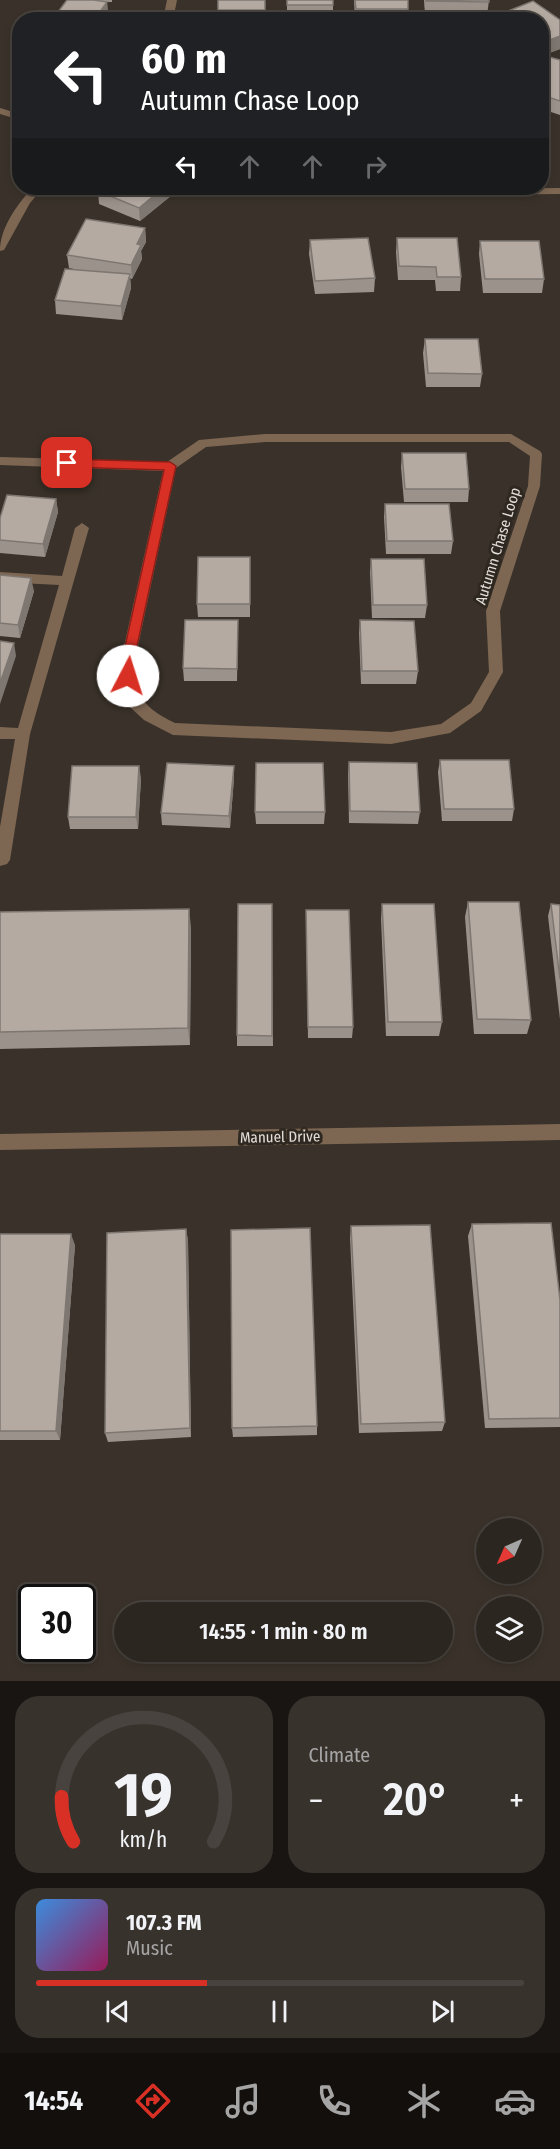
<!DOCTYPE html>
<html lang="en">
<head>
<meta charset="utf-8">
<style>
  :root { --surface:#2c2620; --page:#38322d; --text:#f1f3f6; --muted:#a6a5a5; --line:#48433e; --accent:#d93025 }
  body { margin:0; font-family:"Fira Sans Condensed",sans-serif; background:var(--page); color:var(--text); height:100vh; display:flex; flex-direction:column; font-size:22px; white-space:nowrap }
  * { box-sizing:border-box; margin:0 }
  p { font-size:20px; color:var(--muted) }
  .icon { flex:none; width:33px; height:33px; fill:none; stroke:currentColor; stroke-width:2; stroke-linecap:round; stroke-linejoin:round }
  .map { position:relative; height:1681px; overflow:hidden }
  .drawer { display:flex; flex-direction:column; gap:15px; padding:15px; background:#181512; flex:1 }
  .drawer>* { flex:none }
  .guide { position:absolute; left:12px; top:12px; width:537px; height:183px; border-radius:24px; box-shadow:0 3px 9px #0003,0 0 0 2px var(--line); background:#202124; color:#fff; overflow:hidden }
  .needle { width:39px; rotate:225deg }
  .fabs { position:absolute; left:476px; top:1518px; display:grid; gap:12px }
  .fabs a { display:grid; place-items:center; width:66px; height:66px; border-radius:50%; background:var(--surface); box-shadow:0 3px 9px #0003,0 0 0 2px var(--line); font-size:30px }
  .speed { position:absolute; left:18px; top:1584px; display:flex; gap:12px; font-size:30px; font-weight:700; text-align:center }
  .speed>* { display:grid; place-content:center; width:78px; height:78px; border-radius:50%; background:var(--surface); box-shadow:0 3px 9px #0003,0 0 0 2px var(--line); line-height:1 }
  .speed .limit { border:3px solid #111; border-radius:9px; background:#fff; color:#111 }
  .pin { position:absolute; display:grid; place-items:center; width:51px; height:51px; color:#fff; margin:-26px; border-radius:12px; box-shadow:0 3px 9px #0006 }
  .me { position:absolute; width:66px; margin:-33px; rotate:5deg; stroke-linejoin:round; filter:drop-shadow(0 0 4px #0008) }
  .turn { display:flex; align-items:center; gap:21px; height:126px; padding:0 30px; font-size:27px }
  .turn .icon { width:78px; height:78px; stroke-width:2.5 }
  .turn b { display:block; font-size:42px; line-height:51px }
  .lanes { display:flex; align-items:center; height:57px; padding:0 30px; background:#0003; justify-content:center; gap:30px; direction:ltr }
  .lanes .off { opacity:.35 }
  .big { font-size:45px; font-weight:600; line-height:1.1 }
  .drawer .card { flex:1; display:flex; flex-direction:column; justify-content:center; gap:9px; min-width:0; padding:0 21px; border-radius:24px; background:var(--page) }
  .drawer .dial { align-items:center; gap:0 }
  .dial svg { height:156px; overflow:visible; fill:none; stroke:var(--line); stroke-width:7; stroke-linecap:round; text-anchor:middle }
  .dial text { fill:var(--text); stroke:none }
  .song { display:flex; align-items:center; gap:18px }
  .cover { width:72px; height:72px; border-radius:9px; background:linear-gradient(135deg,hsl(210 70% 55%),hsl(330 70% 35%)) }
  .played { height:6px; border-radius:3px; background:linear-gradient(90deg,var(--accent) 35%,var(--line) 35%) }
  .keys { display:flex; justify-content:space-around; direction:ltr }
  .heat { display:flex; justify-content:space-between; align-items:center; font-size:33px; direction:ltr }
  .drawer .tiles { flex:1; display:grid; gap:15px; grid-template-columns:1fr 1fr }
  .card:last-child { grid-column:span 2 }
  .trip { position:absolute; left:114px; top:1602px; width:339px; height:60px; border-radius:30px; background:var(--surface); box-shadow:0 3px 9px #0003,0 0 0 2px var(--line); font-weight:600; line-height:60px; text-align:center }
  .tab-bar { display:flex; height:96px; justify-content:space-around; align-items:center; background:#120f0d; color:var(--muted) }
  .tab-bar .icon { width:42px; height:42px }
  .tab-bar .current { color:var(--accent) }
  .tab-bar b { font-size:27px; color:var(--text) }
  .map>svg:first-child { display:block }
</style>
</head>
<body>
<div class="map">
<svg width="560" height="1681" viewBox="0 0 560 1681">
  <rect width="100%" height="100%" fill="#3a322a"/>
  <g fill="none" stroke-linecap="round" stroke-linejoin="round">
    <polygon fill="#7d6753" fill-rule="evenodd" points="82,523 89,528 30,734 10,860 7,864 0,866 0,827 15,739 0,739 0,727 18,728 59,585 0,582 0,572 62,576 75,528"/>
    <g fill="#7d6753" fill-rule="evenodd">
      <polygon points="167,0 177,0 173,20 163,20"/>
      <path d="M32 188H43L30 203 4 250 0 251C0 228 17 205 32 188Z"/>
      <path d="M265 434H511L540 451 542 454 540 486 500 611 503 672 481 711 450 733 391 744 173 735 144 720 131 708 125 696 122 675 121 660 163 471 0 465V457L167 462 199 440ZM265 442H509L530 456 528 486 486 611 489 672 471 703 441 724 391 732 175 723C141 706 137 698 135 660L176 468 206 447Z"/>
      <polygon points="560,1124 560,1140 0,1150 0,1134"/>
    </g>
    <g fill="#7d6753" fill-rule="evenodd">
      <polygon points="0,108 20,114 20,120 0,114"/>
      <polygon points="309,188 384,190 560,188 560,194 384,196 314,191"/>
    </g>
  </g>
  <g fill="#9b928b">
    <polygon points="67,0 112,0 112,2 105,2 107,2 108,16 106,20 52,20"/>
    <polygon points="265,0 265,20 218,20 218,10"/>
    <polygon points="287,0 333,0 333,19 287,18"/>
    <polygon points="354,0 408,0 408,20 355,20"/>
    <polygon points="424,0 489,0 487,16 425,15"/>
    <polygon points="533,1 560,20 560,49 543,55 560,60 560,115 542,109 542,20 496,20 496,16"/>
    <polygon points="98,191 172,195 140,221 99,204"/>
    <polygon points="145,228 146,242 141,251 142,259 132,279 130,278 131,288 122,320 56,314 55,300 83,271 69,268 67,255"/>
    <polygon points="397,238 461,277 460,291 436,291 435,280 398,280 396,252"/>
    <polygon points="310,240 375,278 374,292 315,294 309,254"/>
    <polygon points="480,241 544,279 542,293 483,293 479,254"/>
    <polygon points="425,339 482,374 480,387 426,387 423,353"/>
    <polygon points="402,453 469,489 468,502 404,502 401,467"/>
    <polygon points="56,499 58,512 45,557 0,553 0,518"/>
    <polygon points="385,504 453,541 451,554 386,554 384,517"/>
    <polygon points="250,557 250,617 198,617 197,604"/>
    <polygon points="371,559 427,605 425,618 372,618 370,572"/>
    <polygon points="0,575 34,591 20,638 0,636"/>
    <polygon points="238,620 237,681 184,681 183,668"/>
    <polygon points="360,620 418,671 416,684 361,684 359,633"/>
    <polygon points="440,760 514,809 512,821 442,821 438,772"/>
    <polygon points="349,762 420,812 418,824 349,823 348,775"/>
    <polygon points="234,766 234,778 230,828 162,825 161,813"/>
    <polygon points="141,778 138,829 70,829 68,817"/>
    <polygon points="255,812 325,812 324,824 256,824"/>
    <polygon points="468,902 531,1020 527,1034 474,1034 465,917"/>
    <polygon points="272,904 273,1046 237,1046 237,1035"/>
    <polygon points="382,904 442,1022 439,1036 386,1036 381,919"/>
    <polygon points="551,904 560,905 560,1019 548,916"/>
    <polygon points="0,912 191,927 190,1045 0,1049"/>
    <polygon points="306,921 353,1027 352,1038 308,1038"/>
    <polygon points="472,1224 560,1300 560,1427 485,1428 468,1236"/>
    <polygon points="351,1226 445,1422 442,1431 359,1433 350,1238"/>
    <polygon points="186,1229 188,1241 191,1437 108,1442 105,1433"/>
    <polygon points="0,1234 75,1245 60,1440 0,1440"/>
    <polygon points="317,1426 317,1435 233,1437 232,1428"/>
  </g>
  <g fill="#7e7771">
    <polygon points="107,2 108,16 106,20 94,20"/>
    <polygon points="560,36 560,49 542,56 542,43"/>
    <polygon points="163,188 171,188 172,195 140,221 139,208"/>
    <polygon points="145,228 146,242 141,251 142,259 132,279 131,265 137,244"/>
    <polygon points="130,274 131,288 122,320 121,306"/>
    <polygon points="56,499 58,512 45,557 43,544"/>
    <polygon points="31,578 34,591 20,638 18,625"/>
    <polygon points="14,643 16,656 0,704 0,683"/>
    <polygon points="139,766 141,778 138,829 136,817"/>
    <polygon points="234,766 234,778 230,828 229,816"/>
    <polygon points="189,909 191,927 190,1045 188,1028"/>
    <polygon points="186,1229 188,1241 191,1437 190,1428"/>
    <polygon points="71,1234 75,1245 60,1440 56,1431"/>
  </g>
  <g fill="#b4aaa2" stroke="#7e7771" stroke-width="1.5">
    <polygon points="67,0 94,0 107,2 94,20 52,20"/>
    <rect x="218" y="0" width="47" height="10"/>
    <rect x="287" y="0" width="46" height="5"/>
    <polygon points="355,0 408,0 408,9 356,9"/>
    <polygon points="426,0 489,0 489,2 426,1"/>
    <polygon points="533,1 560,20 560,36 542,43 542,20 501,20 496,16"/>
    <polygon points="542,55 560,60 560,101 542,95"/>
    <polygon points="102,188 163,188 139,208 98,191"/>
    <polygon points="86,219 145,228 137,244 141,245 131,265 67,255"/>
    <polygon points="368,238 375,278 315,281 310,240"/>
    <polygon points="397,238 457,238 461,277 437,277 436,267 399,266"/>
    <polygon points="480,241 539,241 544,279 485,279"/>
    <polygon points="65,269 130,274 121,306 55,300"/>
    <polygon points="425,339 478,339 482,374 428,373"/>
    <polygon points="402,453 466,453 469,489 405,489"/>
    <polygon points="7,495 56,499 43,544 0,540 0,518"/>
    <polygon points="385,504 449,504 453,541 387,541"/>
    <polygon points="198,557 250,557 250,604 197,604"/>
    <polygon points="371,559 424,559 427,605 373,605"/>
    <polygon points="0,575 31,578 18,625 0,623"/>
    <polygon points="185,620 238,620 237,669 183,668"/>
    <polygon points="360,620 414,621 418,671 362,671"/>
    <polygon points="0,641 14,643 0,683"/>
    <polygon points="440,760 509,760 514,809 444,809"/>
    <polygon points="349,762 417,763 420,812 350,811"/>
    <polygon points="167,763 234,766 229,816 161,813"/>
    <polygon points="256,763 323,763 325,812 255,812"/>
    <polygon points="72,766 139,766 136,817 68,817"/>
    <polygon points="468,902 519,902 531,1020 477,1019"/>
    <polygon points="238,904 272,904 272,1036 237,1035"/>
    <polygon points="382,904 434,904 442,1022 388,1022"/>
    <polygon points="551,904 560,905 560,979"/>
    <polygon points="189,909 188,1028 0,1032 0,912"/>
    <polygon points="306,910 349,910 353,1027 308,1027"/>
    <polygon points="551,1223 560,1300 560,1418 489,1419 472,1224"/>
    <polygon points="430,1225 445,1422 361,1424 351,1226"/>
    <polygon points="310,1228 317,1426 232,1428 231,1230"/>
    <polygon points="186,1229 190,1428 105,1433 107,1233"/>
    <polygon points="0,1234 71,1234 56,1431 0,1431"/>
  </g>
  <polygon fill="#d93025" stroke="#8d1f18" stroke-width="1.5" points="67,459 170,462 176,466 134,660 135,676 128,681 122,676 122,660 164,470 67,467 61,463"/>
  <g text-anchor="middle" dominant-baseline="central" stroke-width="6" stroke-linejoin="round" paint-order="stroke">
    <g font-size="15" fill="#e3ded9" stroke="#2f2821">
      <text transform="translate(498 546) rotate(-73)">Autumn Chase Loop</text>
      <text transform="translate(280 1137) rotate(-1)">Manuel Drive</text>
    </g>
  </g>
</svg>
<div class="fabs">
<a><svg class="needle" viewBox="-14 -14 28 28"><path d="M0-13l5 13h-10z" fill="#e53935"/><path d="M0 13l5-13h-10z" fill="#a6a5a5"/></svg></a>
<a><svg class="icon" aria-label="layers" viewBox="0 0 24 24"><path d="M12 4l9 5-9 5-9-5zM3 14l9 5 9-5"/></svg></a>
</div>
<div class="speed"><div class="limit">30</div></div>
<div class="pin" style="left:67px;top:463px;background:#d93025"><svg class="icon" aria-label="arrive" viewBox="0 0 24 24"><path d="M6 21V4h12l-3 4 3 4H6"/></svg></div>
<svg class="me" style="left:128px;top:676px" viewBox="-20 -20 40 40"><circle r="19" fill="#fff"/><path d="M0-13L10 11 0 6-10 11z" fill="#d93025"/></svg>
<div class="trip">14:55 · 1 min · 80 m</div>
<div class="guide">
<div class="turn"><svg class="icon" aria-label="left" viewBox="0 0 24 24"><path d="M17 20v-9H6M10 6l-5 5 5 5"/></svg><div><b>60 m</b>Autumn Chase Loop</div></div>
<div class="lanes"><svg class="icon" aria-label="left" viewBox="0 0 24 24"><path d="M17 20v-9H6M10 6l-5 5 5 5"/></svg><svg class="icon off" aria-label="ahead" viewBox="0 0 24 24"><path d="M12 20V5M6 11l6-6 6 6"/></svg><svg class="icon off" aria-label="ahead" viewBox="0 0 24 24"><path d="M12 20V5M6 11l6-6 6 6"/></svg><svg class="icon off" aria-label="right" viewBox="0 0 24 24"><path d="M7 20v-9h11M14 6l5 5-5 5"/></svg></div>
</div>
</div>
<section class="drawer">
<div class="tiles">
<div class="card dial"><svg viewBox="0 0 100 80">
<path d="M14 69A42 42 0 1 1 86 69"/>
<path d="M14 69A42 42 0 0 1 8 46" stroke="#d93025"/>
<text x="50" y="56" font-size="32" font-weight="700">19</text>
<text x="50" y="72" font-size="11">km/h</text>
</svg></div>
<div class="card"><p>Climate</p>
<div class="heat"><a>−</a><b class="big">20°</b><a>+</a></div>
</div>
<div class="card">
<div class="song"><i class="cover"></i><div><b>107.3 FM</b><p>Music</p></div></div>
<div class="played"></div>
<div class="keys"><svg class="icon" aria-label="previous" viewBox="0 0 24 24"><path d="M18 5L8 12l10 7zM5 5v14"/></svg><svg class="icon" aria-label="pause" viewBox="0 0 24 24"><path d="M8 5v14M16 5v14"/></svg><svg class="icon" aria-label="next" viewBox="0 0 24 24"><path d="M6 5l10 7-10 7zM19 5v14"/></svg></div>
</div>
</div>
</section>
<nav class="tab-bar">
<b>14:54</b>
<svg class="icon current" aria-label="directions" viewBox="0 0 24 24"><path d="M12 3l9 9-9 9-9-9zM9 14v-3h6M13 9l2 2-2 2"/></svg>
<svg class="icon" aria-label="music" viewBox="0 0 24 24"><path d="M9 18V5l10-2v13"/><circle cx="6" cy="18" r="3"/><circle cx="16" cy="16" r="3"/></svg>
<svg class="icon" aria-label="phone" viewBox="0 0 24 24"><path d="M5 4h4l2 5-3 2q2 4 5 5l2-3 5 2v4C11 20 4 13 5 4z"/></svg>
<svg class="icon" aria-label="climate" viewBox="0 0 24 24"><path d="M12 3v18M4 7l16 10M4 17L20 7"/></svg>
<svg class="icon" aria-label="car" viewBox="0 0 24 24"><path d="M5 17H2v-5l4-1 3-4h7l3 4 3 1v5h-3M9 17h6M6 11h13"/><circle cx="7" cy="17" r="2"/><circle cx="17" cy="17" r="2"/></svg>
</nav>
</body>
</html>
